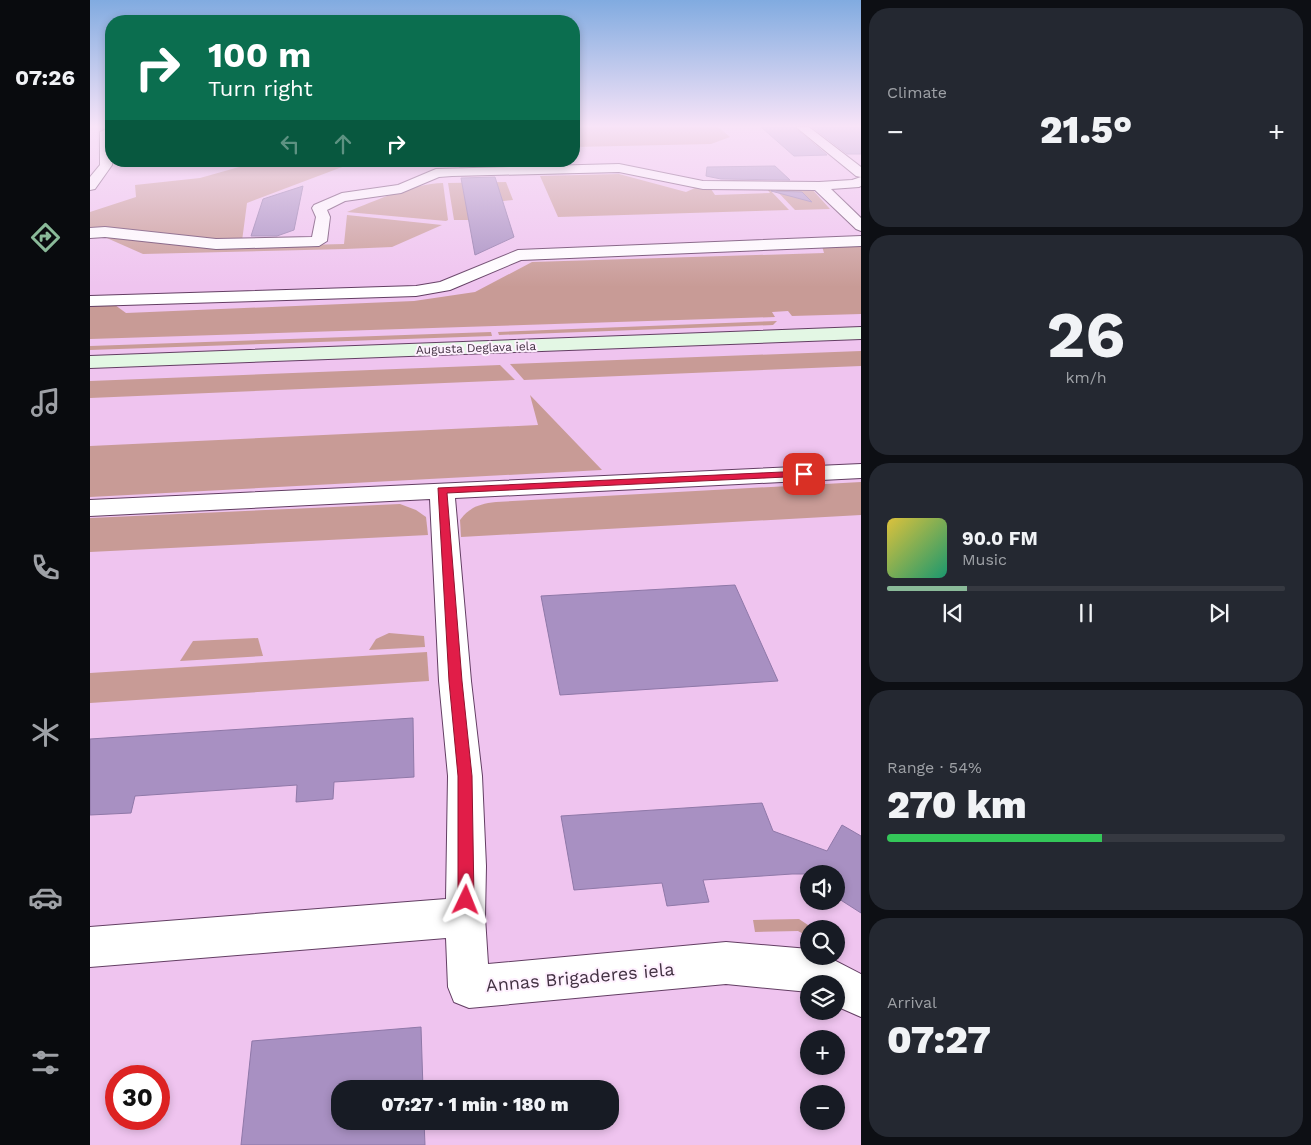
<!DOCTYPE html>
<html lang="en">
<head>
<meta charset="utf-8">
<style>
  :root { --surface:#171b24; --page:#242831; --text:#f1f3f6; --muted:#9ea1a6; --line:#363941; --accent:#8aba99 }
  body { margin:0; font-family:"Work Sans",sans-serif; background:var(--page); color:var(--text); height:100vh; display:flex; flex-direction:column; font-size:19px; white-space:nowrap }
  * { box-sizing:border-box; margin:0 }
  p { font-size:16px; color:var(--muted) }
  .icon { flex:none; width:28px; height:28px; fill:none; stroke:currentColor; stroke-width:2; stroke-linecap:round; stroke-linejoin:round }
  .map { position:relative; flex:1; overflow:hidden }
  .details { display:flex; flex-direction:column; gap:8px; padding:8px; background:#0d0f14; width:450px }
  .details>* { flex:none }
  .banner { position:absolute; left:15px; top:15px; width:475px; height:152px; border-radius:20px; box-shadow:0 2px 8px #0003; background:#0b6e4f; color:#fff; overflow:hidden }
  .buttons { position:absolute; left:710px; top:865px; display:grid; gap:10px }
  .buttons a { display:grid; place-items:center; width:45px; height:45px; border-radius:50%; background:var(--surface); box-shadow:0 2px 8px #0003; font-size:25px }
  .speed { position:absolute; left:15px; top:1065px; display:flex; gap:10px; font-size:25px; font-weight:700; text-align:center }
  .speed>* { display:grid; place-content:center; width:65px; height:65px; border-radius:50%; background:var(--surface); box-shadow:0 2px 8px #0003; line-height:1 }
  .speed .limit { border:8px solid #d22; background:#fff; color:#111 }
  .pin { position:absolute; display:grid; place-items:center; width:42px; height:42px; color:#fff; margin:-21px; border-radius:10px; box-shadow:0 2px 8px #0006 }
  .me { position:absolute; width:55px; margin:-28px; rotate:2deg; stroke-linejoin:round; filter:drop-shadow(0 0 4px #0008) }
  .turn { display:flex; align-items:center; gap:18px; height:105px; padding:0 20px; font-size:22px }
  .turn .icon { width:65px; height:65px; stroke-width:2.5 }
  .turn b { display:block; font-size:35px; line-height:42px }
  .lanes { display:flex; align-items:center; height:48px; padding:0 20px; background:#0003; justify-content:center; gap:25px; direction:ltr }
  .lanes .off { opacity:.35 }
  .big { font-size:38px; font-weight:800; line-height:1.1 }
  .details .tile { flex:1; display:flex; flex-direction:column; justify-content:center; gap:8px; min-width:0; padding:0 18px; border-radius:20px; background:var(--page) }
  .details .dial { align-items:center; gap:0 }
  .dial b { font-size:65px; line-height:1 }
  .song { display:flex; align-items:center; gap:15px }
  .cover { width:60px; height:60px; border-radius:8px; background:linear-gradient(135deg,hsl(50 70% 55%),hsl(160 70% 35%)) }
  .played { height:5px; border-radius:2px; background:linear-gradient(90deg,var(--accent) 20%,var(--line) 20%) }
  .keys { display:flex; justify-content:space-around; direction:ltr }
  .heat { display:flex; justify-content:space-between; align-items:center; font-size:28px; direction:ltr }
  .charge { height:8px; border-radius:4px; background:linear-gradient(90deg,#34c759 54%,var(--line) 0) }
  .trip { position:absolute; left:241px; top:1080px; width:288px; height:50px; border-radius:20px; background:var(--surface); box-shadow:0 2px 8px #0003; font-weight:800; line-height:50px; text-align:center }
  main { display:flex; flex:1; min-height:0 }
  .menu { display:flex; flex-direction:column; width:90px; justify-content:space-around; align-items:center; background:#090b0e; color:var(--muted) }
  .menu .icon { width:35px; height:35px }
  .menu .active { color:var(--accent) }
  .menu b { font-size:22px; color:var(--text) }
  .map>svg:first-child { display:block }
</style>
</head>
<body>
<main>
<nav class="menu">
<b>07:26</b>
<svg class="icon active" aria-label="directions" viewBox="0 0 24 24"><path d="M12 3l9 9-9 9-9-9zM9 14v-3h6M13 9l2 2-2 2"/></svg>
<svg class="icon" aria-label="music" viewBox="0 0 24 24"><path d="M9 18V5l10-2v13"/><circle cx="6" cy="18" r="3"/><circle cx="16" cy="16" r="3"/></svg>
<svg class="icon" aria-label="phone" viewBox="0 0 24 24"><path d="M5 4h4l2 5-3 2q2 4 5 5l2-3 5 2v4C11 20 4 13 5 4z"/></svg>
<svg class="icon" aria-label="climate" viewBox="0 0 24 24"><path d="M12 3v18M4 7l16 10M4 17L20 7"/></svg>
<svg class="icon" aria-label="car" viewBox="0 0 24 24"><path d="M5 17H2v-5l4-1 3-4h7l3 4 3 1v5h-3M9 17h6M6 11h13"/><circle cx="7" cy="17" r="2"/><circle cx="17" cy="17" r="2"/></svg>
<svg class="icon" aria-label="filters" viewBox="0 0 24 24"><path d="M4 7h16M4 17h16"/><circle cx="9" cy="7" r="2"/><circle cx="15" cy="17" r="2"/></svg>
</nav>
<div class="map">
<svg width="771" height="1145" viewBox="0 0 771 1145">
  <rect width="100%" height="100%" fill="#efc4ef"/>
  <g fill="#c89b96">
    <polygon points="484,127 628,127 640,137 621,144 484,147"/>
    <polygon points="170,161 268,161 157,203 152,241 0,230 0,212 46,197 45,185 110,178"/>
    <polygon points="529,174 596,192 605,188 621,189 625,195 680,193 677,189 679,189 699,210 468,217 450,176"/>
    <polygon points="416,182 423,200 405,202 374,191 379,220 364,220 358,183"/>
    <path d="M353 183 358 220 356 221 257 212C287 200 322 184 353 183Z"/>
    <polygon points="720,187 740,209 705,210 685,189"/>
    <polygon points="257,215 352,225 302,247 255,249 53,254 10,235 131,247 254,244"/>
    <polygon points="763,245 771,247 771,314 702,316 698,311 682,312 685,317 0,339 0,305 25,305 36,313 324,301 385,292 442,262 734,253 732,246"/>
    <polygon points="687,321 683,325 409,335 408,332"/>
    <polygon points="401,332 402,336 0,350 0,346"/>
    <polygon points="771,351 771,366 434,380 420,364"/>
    <polygon points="410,365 425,380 0,398 0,381"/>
    <polygon points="440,395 512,470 0,497 0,446 448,425"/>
    <path d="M771 482V515L371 537 370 520C380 507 389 504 406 502Z"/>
    <polygon points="310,504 326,510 336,517 338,535 0,552 0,518"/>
    <polygon points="299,633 334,636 335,647 279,650 286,639"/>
    <polygon points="168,638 173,656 90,661 103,641"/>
    <polygon points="337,652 339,681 0,703 0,673"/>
    <polygon points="709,919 724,929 719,929 719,937 708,931 665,932 663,920"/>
  </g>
  <g fill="#a890c2" stroke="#8f78a8">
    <polygon points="671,127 704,127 737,155 704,156"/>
    <polygon points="722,127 771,127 771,154 757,154"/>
    <polygon points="368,161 401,161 402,166 369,167"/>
    <polygon points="685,166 700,180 631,179 616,176 617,167"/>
    <polygon points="405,177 424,237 385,255 371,178"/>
    <polygon points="213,186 204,230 187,236 161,236 173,199"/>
    <polygon points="681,191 712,192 722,202"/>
    <polygon points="645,585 688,681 470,695 451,596"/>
    <polygon points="323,718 324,777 244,782 243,799 206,802 207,785 45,796 41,813 0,815 0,739"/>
    <polygon points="672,803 683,831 737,851 752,825 771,836 771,913 746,897 746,874 702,874 613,880 619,902 577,906 572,883 484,890 471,816"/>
    <polygon points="331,1027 333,1089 250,1089 250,1121 334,1121 335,1145 151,1145 162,1041"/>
  </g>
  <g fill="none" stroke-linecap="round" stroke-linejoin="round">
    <g stroke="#633e63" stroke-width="2">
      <g id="street">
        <polygon points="21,127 22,165 5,189 0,190 0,177 10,165 10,132"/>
        <polygon points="706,127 719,127 771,167 771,177 766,176"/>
        <polygon points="529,164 613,181 729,182 762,180 771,177 771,186 769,187 741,189 771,218 771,231 766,229 725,190 613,189 529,172 362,176 349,177 311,193 255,201 237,210 240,217 237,241 229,246 126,249 15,237 0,238 0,228 15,227 126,239 222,237 226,217 222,208 224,205 252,193 308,185 346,169"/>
        <polygon points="771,236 771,246 431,260 360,290 326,296 0,306 0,296 326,286 350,282 428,250"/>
        <polygon points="771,464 771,478 365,498 381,681 392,776 396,866 395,917 398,964 636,942 719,949 719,956 736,956 771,974 771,1017 746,1006 746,984 719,984 719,992 636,984 379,1008 364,1002 358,987 356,938 0,967 0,927 356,899 358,776 349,681 340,499 0,516 0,500"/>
      </g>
    </g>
    <g stroke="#633e63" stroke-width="2">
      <polygon id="secondary" points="771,327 771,339 0,368 0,356"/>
    </g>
    <use href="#street" fill="#fff" fill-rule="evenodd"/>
    <use href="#secondary" fill="#e3f7e4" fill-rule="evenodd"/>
  </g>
  <linearGradient id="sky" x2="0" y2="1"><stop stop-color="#81abe0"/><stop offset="0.44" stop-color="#f8e4f8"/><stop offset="1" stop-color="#f8e4f8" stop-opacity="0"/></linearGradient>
  <rect width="771" height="287" fill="url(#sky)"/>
  <polygon fill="#e11d48" stroke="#92132f" points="714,471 717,471 717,476 357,493 372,681 382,776 384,900 382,906 376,908 370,906 368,900 368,776 359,681 348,488"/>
  <g text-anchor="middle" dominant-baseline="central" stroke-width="4" stroke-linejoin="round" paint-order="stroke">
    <g font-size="12" fill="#423142" stroke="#fef0fe">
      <text transform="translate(386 348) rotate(-2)">Augusta Deglava iela</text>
    </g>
    <g font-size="18" fill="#423142" stroke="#fef0fe">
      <text transform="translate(490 977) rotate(-5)">Annas Brigaderes iela</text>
    </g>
  </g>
</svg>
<div class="buttons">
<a><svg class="icon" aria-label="sound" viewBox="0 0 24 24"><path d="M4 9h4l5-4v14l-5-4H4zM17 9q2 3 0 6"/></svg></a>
<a><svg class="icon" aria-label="search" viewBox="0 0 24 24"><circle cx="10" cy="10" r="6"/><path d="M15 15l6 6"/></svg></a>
<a><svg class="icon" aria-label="layers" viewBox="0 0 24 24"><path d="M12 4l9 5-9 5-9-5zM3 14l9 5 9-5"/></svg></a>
<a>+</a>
<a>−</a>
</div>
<div class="speed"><div class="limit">30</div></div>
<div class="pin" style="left:714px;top:474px;background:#d93025"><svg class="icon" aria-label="arrive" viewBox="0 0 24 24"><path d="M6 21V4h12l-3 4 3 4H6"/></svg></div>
<svg class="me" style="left:376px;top:900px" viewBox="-20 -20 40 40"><path d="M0-17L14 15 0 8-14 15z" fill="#e11d48" stroke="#fff" stroke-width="4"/></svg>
<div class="trip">07:27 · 1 min · 180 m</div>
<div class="banner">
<div class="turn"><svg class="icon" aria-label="right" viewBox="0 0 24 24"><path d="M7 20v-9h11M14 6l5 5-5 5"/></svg><div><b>100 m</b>Turn right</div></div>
<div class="lanes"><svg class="icon off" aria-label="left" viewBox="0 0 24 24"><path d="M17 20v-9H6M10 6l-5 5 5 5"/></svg><svg class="icon off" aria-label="ahead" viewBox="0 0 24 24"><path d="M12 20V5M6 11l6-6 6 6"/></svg><svg class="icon" aria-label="right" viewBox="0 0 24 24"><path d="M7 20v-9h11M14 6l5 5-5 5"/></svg></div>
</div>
</div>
<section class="details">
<div class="tile"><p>Climate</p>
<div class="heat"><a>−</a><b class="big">21.5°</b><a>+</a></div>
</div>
<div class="tile dial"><b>26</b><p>km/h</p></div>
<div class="tile">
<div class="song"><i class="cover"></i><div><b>90.0 FM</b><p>Music</p></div></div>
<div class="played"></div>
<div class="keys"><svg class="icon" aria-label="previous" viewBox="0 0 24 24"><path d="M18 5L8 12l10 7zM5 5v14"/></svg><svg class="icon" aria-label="pause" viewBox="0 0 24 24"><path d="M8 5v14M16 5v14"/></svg><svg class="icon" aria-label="next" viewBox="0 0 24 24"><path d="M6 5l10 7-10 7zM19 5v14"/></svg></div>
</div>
<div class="tile"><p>Range · 54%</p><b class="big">270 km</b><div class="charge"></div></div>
<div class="tile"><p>Arrival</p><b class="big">07:27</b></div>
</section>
</main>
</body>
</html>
